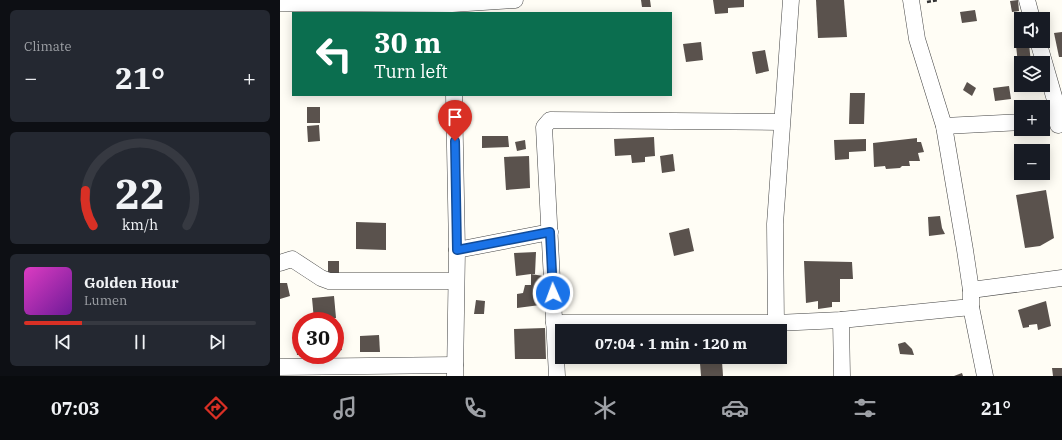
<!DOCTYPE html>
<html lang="en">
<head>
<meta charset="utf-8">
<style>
  :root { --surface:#171b24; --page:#242831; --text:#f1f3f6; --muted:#9ea1a6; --line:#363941; --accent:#d93025 }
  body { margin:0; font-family:"IBM Plex Serif",serif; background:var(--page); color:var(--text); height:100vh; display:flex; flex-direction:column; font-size:15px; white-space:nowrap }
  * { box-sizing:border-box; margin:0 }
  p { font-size:13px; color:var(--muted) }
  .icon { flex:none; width:22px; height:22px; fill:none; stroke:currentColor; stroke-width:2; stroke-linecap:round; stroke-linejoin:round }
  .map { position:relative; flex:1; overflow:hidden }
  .panel { display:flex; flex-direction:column; gap:10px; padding:10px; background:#0d0f14; width:280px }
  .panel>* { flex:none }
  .hud { position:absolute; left:12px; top:12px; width:380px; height:84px; border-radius:0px; box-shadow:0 2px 10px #0003; background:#0b6e4f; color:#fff; overflow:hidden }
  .buttons { position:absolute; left:734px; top:12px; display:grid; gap:8px }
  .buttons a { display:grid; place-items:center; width:36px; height:36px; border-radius:0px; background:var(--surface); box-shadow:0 2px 10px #0003; font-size:20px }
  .speed { position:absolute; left:12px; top:312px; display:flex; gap:8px; font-size:20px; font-weight:700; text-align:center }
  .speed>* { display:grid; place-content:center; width:52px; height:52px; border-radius:50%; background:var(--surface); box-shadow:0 2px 10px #0003; line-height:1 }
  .speed .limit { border:6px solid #d22; background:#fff; color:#111 }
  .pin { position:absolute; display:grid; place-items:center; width:34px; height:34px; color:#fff; margin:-41px -17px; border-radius:50% 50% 50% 0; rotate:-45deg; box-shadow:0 0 4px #0007 }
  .pin .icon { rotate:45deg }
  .me { position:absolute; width:44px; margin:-22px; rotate:358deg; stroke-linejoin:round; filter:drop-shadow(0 0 3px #0008) }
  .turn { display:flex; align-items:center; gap:14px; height:84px; padding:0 16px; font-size:18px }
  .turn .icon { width:52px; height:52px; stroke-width:2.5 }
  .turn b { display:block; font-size:28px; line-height:34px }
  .big { font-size:30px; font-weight:700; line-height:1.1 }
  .panel .card { flex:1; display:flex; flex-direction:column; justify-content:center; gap:6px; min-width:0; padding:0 14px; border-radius:6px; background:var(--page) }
  .panel .dial { align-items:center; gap:0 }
  .dial svg { height:104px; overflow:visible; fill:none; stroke:var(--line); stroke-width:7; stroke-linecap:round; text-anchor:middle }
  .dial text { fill:var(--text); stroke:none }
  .song { display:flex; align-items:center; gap:12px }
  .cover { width:48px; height:48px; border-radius:6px; background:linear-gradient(135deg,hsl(310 70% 55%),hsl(280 70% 35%)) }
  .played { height:4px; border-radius:2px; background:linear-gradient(90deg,var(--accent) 25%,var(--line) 25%) }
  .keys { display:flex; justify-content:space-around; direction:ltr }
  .heat { display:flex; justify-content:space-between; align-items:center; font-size:22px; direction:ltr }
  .trip { position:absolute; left:275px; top:324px; width:232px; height:40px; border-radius:0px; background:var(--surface); box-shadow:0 2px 10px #0003; font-weight:700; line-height:40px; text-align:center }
  .tabs { display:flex; height:64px; justify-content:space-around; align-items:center; background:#090b0e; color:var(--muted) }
  .tabs .icon { width:28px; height:28px }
  .tabs .on { color:var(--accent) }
  .tabs b { font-size:18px; color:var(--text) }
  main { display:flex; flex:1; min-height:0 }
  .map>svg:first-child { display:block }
</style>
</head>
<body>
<main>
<section class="panel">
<div class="card"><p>Climate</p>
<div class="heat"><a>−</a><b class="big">21°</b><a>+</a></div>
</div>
<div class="card dial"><svg viewBox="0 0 100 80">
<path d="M14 69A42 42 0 1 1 86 69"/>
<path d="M14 69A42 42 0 0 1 8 42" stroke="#d93025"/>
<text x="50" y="56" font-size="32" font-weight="700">22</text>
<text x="50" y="72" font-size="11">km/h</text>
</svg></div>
<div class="card">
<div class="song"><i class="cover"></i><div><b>Golden Hour</b><p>Lumen</p></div></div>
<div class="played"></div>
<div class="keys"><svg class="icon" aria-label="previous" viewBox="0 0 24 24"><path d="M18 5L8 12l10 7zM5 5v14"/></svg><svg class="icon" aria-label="pause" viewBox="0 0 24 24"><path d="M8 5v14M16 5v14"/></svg><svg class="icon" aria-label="next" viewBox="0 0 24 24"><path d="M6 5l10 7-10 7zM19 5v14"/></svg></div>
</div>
</section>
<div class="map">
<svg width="782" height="376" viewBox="0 0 782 376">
  <rect width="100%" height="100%" fill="#fffdf5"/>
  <g fill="#5a524d">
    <polygon points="361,0 370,0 371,7 362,7"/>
    <polygon points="433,0 464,0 464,7 448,8 448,13 435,14"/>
    <polygon points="536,0 564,0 567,37 538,38"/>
    <polygon points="738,0 739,11 732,12 730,1"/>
    <polygon points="695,10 697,21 682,23 680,12"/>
    <polygon points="782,32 782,57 779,57 774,33"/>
    <polygon points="421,42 423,60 406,62 403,44"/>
    <polygon points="749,44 751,63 741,63 741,73 739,74 736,45"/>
    <polygon points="485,50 489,71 476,74 472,52"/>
    <polygon points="687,82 696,88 692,96 683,90"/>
    <polygon points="751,85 758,85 758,87 751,88"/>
    <polygon points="729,86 731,99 715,101 713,88"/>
    <polygon points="570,93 585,93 584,124 569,124"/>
    <rect x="27" y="107" width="13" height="16"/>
    <polygon points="39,125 40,141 28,142 27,126"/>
    <polygon points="202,136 228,136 229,147 202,148"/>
    <polygon points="374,137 375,156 365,157 365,162 352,163 351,155 335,156 334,139"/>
    <polygon points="637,138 637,142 641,142 644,152 638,153 640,161 629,161 630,166 622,166 620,168 606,169 605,166 594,167 593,143"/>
    <polygon points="586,139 586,151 569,152 569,159 555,160 554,140"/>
    <polygon points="245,140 246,149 237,151 235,142"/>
    <polygon points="393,154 395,171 382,173 380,156"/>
    <polygon points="249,156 250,188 226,190 224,157"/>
    <polygon points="766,190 774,238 760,246 745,248 736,195"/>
    <polygon points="660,216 662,228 665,234 649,236 648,217"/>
    <polygon points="76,222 106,223 106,250 76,249"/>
    <polygon points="409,228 414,251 394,256 389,233"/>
    <polygon points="256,252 255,274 251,274 263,276 260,305 237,308 237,294 243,293 245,285 251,285 251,274 236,276 234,253"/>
    <rect x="48" y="261" width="11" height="14"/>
    <polygon points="524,261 572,262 573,279 560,279 560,302 552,302 552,307 538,309 538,301 526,303"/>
    <polygon points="0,283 7,283 10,296 0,299"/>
    <polygon points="54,296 56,318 34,320 32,298"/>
    <polygon points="196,300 205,301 204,314 194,314"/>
    <polygon points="766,301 771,326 758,330 757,324 749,325 749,327 743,328 738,310"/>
    <polygon points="265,328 266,359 235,359 234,329"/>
    <polygon points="55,329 62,350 55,352"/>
    <polygon points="99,335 100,352 80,352 80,336"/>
    <polygon points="21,339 21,355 17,355 15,340"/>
    <polygon points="625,342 632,349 634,355 620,354 618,344"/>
    <polygon points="442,361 443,376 421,376 420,363"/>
    <polygon points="772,368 782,368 782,376 773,376"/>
    <polygon points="682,373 683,376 674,376"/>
  </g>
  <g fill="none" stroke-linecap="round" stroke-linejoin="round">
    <g stroke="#444" stroke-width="17">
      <g id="minor">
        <polyline points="631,0 637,39 664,126 685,250 691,290 691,307 705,376"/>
        <polyline points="747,0 752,19"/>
        <polyline points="0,3 172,4 235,0"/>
        <polyline points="758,41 775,100 778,125"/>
        <polyline points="174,95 177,250 175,376"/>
        <polyline points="664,126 741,122"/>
        <polyline points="177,250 270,232"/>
        <polyline points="0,263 12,259 41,278 49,281 176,281"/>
        <polyline points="691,290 782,278"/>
        <polyline points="561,320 562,376"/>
        <polyline points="274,323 496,323 561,320 691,307"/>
        <polyline points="496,323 495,224 511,0"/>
        <polyline points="0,367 175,365"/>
        <polyline points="277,376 264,127 270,120 501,122"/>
      </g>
    </g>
    <polyline stroke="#333" stroke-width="2.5" stroke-dasharray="4 2" stroke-linecap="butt" points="647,2 658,0"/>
    <use href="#minor" stroke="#fff" stroke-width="16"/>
  </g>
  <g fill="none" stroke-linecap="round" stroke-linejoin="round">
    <g stroke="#114b97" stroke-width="10">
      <polyline id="route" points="175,141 177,250 270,232 273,293"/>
    </g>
    <use href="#route" stroke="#1a73e8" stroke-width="7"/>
  </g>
</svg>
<div class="buttons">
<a><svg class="icon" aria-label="sound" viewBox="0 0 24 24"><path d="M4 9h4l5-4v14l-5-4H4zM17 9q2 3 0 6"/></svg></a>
<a><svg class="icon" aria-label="layers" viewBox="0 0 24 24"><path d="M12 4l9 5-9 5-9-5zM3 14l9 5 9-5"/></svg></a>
<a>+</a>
<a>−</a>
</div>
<div class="speed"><div class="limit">30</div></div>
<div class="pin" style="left:175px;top:141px;background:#d93025"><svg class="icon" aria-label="arrive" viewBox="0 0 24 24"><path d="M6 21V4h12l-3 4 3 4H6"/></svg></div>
<svg class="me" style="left:273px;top:293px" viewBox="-20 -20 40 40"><circle r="17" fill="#1a73e8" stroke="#fff" stroke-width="3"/><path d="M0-11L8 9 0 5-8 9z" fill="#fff"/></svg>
<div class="trip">07:04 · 1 min · 120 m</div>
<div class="hud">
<div class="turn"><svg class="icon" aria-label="left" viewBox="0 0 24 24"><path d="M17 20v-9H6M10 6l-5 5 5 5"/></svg><div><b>30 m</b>Turn left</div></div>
</div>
</div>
</main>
<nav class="tabs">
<b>07:03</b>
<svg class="icon on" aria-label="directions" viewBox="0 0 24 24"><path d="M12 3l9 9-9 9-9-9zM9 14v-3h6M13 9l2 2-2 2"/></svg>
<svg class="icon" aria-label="music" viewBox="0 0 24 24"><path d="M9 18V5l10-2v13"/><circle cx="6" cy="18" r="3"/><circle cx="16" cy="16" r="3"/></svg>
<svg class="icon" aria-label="phone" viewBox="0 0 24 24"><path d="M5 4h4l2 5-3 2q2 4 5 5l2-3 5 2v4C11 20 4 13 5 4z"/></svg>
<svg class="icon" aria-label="climate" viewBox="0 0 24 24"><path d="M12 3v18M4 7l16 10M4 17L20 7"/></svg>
<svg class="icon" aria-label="car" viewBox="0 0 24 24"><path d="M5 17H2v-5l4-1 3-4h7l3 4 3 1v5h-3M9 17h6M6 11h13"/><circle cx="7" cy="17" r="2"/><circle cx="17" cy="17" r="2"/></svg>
<svg class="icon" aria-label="filters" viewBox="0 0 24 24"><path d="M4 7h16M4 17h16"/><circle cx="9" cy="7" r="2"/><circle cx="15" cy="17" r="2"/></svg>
<b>21°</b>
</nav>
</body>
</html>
